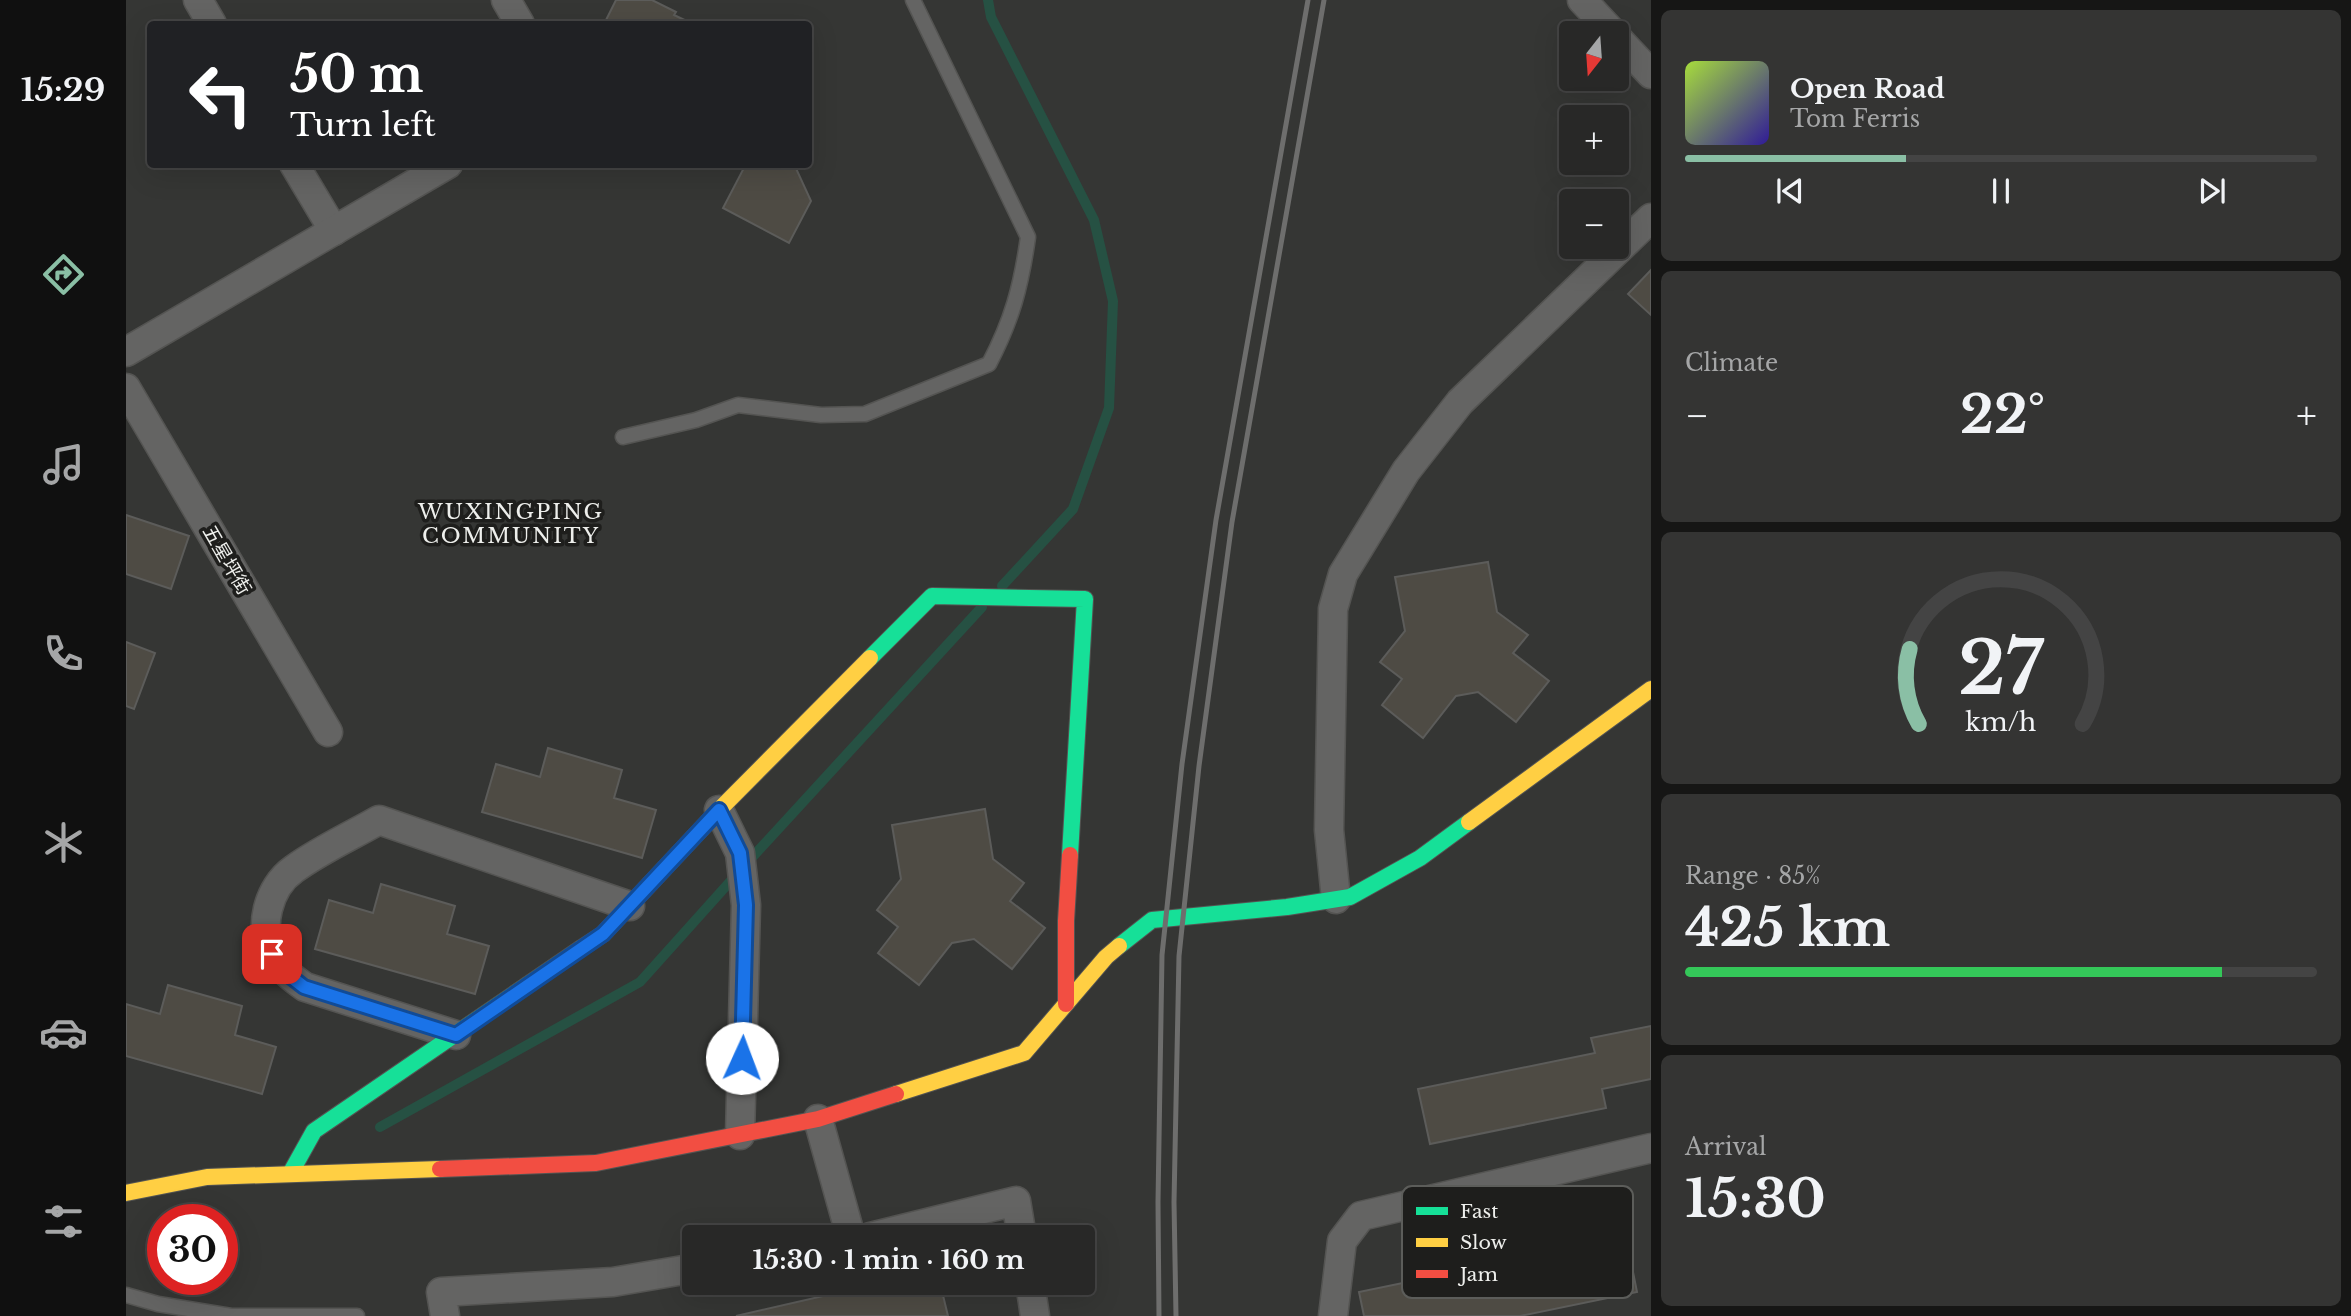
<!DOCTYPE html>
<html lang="en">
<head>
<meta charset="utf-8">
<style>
  :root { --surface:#282827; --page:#343433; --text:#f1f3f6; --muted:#a5a6a7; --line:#444; --accent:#8abfa5 }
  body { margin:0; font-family:"Libre Baskerville","Noto Sans SC",serif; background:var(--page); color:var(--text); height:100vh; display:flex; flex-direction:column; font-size:26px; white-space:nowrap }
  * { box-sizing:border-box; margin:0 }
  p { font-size:23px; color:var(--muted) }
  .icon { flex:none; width:38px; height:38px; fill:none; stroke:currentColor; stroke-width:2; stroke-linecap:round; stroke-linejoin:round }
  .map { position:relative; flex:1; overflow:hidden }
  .panel { display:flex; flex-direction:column; gap:10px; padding:10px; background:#161615; width:700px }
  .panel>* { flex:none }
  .banner { position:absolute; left:21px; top:21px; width:665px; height:147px; border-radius:7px; box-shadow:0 7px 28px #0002,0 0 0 2px var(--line); background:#202124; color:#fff; overflow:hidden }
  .needle { width:46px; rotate:197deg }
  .controls { position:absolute; left:1433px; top:21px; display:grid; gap:14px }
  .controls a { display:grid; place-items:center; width:70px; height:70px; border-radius:7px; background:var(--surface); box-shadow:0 7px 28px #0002,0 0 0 2px var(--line); font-size:35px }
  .speed { position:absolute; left:21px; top:1204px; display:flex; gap:14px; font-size:35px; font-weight:700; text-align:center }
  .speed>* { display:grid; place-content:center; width:91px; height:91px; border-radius:50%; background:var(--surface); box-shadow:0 7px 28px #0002,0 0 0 2px var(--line); line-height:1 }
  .speed .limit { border:10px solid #d22; background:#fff; color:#111 }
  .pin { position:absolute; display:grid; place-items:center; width:60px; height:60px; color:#fff; margin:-30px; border-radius:14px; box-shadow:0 4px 10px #0006 }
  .me { position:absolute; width:77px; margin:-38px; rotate:2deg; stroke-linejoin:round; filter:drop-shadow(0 0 5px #0008) }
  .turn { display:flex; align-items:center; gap:24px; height:147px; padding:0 28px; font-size:32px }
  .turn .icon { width:91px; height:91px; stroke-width:2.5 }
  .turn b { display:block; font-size:49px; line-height:60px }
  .big { font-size:52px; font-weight:700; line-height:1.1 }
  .panel .card { flex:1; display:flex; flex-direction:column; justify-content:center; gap:10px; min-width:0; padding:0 24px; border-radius:10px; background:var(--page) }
  .panel .dial { align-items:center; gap:0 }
  .dial svg { height:182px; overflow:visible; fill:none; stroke:var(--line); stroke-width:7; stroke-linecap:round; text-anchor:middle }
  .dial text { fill:var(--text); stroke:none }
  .song { display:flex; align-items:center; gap:21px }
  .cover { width:84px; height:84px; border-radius:10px; background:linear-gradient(135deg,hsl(80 70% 55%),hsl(250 70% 35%)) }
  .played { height:7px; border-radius:4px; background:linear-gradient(90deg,var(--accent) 35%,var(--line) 35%) }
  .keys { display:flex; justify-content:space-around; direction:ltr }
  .heat { display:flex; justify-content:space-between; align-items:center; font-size:38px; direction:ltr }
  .charge { height:10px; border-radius:5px; background:linear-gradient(90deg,#34c759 85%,var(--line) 0) }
  .trip { position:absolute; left:556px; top:1225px; width:413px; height:70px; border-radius:7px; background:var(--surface); box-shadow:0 7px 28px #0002,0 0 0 2px var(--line); font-weight:700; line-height:70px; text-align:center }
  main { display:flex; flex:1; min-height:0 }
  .tabs { display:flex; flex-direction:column; width:126px; justify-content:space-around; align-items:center; background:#101010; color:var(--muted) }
  .tabs .icon { width:49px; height:49px }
  .tabs .active { color:var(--accent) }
  .tabs b { font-size:32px; color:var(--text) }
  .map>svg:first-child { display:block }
</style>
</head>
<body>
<main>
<nav class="tabs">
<b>15:29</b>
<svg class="icon active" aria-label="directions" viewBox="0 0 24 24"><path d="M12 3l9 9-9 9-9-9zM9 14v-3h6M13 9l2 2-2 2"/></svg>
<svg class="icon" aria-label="music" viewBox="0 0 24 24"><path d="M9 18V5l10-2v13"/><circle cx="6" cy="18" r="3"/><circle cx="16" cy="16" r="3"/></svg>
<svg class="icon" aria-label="phone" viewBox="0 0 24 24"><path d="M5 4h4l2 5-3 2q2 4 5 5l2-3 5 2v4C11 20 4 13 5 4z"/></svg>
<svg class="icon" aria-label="climate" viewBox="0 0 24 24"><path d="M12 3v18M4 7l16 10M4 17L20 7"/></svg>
<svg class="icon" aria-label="car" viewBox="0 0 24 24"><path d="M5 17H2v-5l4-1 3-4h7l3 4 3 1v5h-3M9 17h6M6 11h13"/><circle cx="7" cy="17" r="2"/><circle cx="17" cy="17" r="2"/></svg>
<svg class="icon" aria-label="filters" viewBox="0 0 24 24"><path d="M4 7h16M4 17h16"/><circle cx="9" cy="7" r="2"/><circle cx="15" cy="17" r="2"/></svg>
</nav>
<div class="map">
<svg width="1525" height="1316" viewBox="0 0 1525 1316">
  <rect width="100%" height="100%" fill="#353634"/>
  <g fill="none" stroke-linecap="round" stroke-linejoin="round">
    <g stroke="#265143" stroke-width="10">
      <polyline points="862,0 865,17 968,220 987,301 983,408 947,509 876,586"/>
      <polyline points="620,864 856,607"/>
      <polyline points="254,1127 514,982 610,875"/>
    </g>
  </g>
  <g fill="#4e4b44" stroke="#5c5c5a" stroke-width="2">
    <polygon points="490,0 526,0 550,12 548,15 567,24 478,24"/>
    <polygon points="620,164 668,164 685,201 663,243 597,208"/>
    <polygon points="1525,270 1525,315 1502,294"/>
    <polygon points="0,515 63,536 45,589 0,574"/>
    <polygon points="1362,562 1371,612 1402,635 1387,653 1423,681 1390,722 1352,692 1330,696 1297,738 1256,705 1276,679 1254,662 1279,631 1269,577"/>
    <polygon points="0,642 29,653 8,709 0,706"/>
    <polygon points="422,748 496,770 488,798 530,810 516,858 356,812 370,764 414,777"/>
    <polygon points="859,809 867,859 898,883 884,901 919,928 886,969 848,939 826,943 793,985 752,953 772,927 751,910 775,879 766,825"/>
    <polygon points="255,884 329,906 321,934 363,946 349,994 189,949 203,900 247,913"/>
    <polygon points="42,985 116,1006 109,1035 150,1047 136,1094 0,1056 0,1004 34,1014"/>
    <polygon points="1525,1026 1525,1079 1476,1089 1480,1108 1304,1144 1292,1089 1469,1053 1465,1038"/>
    <polygon points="1500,1237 1511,1292 1394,1316 1238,1316 1233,1292"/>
    <polygon points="754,1283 814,1283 822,1316 610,1316"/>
  </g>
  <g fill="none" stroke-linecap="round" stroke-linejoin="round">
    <g stroke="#545452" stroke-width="17">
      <g id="lane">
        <path d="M497 437 570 420 612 405 695 415 739 414 863 364C886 320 895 287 902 237L787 0"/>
        <polyline points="0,1295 32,1304 105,1316 231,1316"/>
      </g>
    </g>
    <g stroke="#545452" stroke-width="31">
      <g id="street">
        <polyline points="72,0 86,24"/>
        <polyline points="380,0 394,24"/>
        <polyline points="1456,0 1487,33"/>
        <polyline points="1491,38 1525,74"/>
        <polyline points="168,164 208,231"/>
        <polyline points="0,352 322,164"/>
        <polyline points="0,388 202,732"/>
        <polyline points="593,810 614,853 620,905 614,1135"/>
        <polyline points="1210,899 1203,830 1207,609 1217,574 1280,471 1334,402 1525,218"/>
        <path d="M330 1035 179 987C166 978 156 970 148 956 131 929 142 887 168 869 194 850 225 836 253 820L504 906"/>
        <polyline points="692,1119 725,1237"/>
        <polyline points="744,1237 890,1201 896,1237"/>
        <polyline points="904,1283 909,1316"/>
        <polyline points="319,1316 315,1292 487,1282 569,1268"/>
        <polyline points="1207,1316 1216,1241 1235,1216 1525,1148"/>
      </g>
    </g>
    <g stroke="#545452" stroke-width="18">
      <g id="fast">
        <polyline points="744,658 806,596 959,599 944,855"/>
        <polyline points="993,946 1026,920 1161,907 1224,897 1294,858 1343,822"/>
        <polyline points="164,1174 188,1131 454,949"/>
      </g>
    </g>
    <g stroke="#545452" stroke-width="18">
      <g id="slow">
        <polyline points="1343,822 1525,689"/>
        <polyline points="454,949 477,934 593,810 744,658"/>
        <polyline points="770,1094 898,1053 980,957 993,946"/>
        <polyline points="0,1193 81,1177 314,1169"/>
      </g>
    </g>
    <g stroke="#545452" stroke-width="18">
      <g id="jam">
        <polyline points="940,1004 940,921 944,855"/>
        <polyline points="314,1169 470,1163 692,1119 770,1094"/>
      </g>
    </g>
    <use href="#lane" stroke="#646463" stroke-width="14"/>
    <use href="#street" stroke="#646463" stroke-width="28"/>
    <use href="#fast" stroke="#16e098" stroke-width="16"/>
    <use href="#slow" stroke="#ffcf43" stroke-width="16"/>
    <use href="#jam" stroke="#f24e42" stroke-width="16"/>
    <g stroke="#6e6e6d" stroke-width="5">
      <polyline points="1033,1316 1032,1202 1036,955 1056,764 1090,520 1182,0"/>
      <polyline points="1050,1316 1048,1202 1053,956 1073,766 1106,522 1198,0"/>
    </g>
  </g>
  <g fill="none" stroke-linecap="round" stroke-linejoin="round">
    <g stroke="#114b97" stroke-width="18">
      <polyline id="route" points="146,954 160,973 178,987 330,1035 477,934 593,810 614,853 620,905 616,1058"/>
    </g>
    <use href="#route" stroke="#1a73e8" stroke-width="12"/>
  </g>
  <g text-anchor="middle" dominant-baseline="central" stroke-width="7" stroke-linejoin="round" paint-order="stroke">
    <g font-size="19" fill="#eeefec" stroke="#1e1e1c">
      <text transform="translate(101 560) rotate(60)">五星坪街</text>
    </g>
    <g font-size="21" letter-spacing="2" fill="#eeefec" stroke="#1e1e1c">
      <text x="385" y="512">WUXINGPING<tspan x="385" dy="24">COMMUNITY</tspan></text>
    </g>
  </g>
  <rect x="1276" y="1186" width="231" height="112" rx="10" fill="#1e1e1c" stroke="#5c5d5a" stroke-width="2"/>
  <rect x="1290" y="1207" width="32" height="8" fill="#16e098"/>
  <rect x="1290" y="1238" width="32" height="9" fill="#ffcf43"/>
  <rect x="1290" y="1270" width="32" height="8" fill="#f24e42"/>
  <g font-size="19" fill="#eeefec">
    <text x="1334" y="1218">Fast</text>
    <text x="1334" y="1249">Slow</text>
    <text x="1334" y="1281">Jam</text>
  </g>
</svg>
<div class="controls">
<a><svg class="needle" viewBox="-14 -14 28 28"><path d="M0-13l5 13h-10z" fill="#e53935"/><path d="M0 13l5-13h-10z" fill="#a5a6a7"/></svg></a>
<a>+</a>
<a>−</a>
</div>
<div class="speed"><div class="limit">30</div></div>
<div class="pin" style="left:146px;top:954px;background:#d93025"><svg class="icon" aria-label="arrive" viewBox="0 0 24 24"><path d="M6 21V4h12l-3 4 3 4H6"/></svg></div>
<svg class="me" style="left:616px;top:1058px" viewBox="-20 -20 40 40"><circle r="19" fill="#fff"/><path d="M0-13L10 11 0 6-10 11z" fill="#1a73e8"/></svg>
<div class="trip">15:30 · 1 min · 160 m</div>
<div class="banner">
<div class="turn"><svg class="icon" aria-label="left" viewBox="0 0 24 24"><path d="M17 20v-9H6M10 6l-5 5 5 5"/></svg><div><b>50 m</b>Turn left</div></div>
</div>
</div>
<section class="panel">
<div class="card">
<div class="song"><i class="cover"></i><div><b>Open Road</b><p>Tom Ferris</p></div></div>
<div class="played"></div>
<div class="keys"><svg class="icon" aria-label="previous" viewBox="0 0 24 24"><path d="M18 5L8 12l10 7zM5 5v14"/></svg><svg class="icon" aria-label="pause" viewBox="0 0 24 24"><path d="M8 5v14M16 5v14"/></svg><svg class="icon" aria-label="next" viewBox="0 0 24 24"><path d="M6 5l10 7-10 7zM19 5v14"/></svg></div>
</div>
<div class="card"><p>Climate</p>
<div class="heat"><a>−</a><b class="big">22°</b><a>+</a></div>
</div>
<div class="card dial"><svg viewBox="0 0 100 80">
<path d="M14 69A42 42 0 1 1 86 69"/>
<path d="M14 69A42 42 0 0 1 10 36" stroke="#8abfa5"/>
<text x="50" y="56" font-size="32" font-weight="700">27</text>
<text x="50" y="72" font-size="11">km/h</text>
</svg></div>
<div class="card"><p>Range · 85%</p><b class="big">425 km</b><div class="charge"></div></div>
<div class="card"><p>Arrival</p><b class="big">15:30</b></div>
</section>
</main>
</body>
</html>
